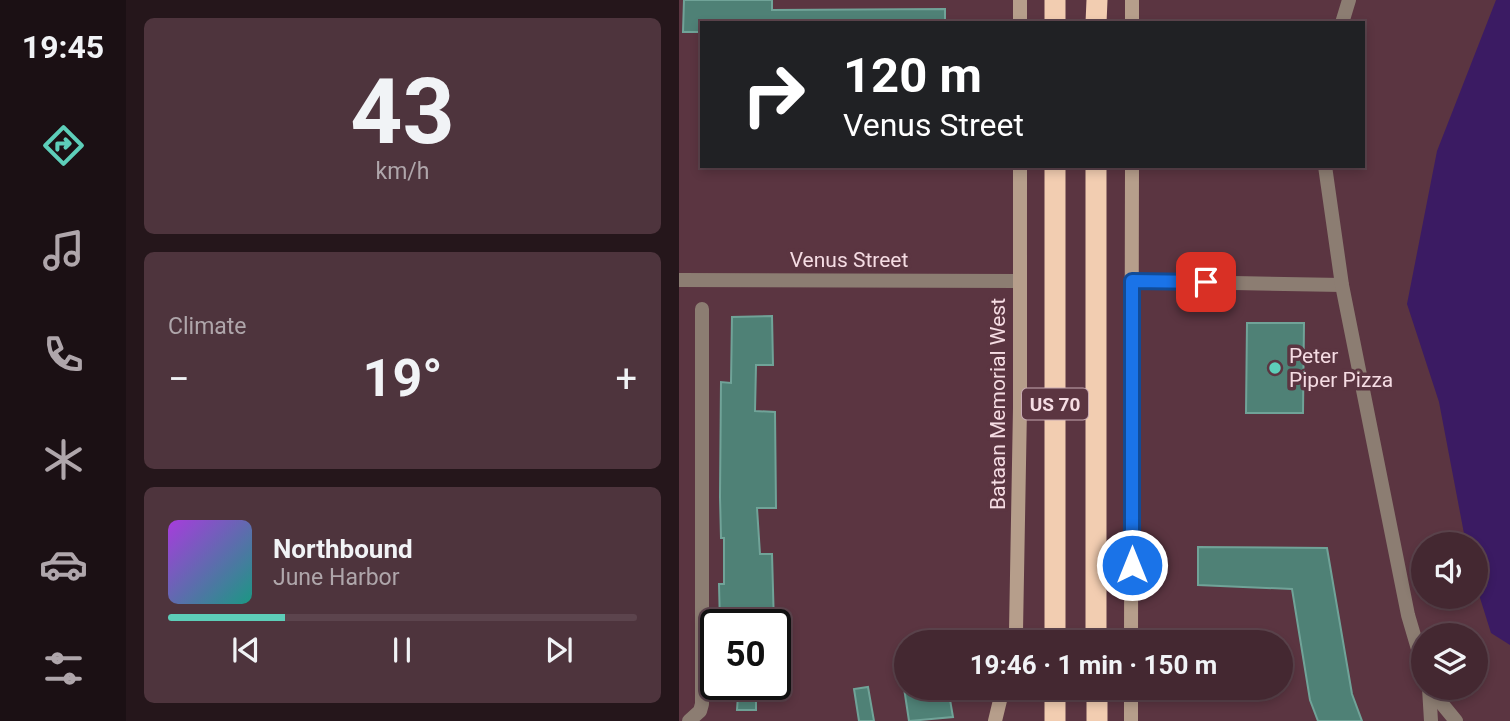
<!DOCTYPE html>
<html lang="en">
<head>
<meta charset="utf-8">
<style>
  :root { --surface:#442831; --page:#4e343d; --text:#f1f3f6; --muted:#afa6ab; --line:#5c444d; --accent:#5dceb9 }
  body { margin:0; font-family:Roboto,sans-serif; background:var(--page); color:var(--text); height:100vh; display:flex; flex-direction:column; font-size:26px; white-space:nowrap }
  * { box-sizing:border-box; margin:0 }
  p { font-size:23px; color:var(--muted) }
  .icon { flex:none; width:38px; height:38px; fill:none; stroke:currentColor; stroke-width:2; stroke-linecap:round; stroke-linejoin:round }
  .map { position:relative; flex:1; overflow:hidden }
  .panel { display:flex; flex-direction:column; gap:18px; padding:18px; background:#25161b; width:553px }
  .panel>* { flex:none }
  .banner { position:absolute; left:21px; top:21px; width:665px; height:147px; border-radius:0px; box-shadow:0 4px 10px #0003,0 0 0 2px var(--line); background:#202124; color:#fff; overflow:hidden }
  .fabs { position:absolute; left:732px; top:532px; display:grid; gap:14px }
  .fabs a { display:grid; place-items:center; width:77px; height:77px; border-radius:50%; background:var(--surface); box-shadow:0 4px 10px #0003,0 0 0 2px var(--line); font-size:35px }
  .speed { position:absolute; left:21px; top:609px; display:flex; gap:14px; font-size:35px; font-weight:700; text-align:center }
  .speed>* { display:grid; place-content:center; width:91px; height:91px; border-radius:50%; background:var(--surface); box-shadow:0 4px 10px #0003,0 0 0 2px var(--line); line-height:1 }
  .speed .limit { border:4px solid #111; border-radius:10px; background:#fff; color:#111 }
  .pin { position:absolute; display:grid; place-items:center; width:60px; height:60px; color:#fff; margin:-30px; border-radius:14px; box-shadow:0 4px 10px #0006 }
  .me { position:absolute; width:77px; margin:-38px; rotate:0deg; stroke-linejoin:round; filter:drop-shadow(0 0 5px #0008) }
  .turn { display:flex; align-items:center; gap:24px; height:147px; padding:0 28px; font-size:32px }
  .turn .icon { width:91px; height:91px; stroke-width:2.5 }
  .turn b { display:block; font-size:49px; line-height:60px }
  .big { font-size:52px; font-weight:700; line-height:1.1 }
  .panel .widget { flex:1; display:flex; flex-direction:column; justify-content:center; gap:10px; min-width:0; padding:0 24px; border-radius:10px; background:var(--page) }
  .panel .dial { align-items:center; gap:0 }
  .dial b { font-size:91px; line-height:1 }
  .song { display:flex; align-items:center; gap:21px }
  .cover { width:84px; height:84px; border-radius:10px; background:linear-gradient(135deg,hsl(280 70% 55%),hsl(170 70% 35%)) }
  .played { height:7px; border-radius:4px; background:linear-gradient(90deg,var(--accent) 25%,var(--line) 25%) }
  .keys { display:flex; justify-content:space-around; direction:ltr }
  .heat { display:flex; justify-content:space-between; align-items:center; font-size:38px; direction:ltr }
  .trip { position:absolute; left:215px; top:630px; width:399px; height:70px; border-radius:35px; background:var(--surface); box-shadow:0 4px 10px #0003,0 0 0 2px var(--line); font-weight:700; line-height:70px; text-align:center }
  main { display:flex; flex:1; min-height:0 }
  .tab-bar { display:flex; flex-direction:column; width:126px; justify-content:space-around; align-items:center; background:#1b1014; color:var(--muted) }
  .tab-bar .icon { width:49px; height:49px }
  .tab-bar .active { color:var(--accent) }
  .tab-bar b { font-size:32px; color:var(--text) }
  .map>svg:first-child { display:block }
</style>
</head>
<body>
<main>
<nav class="tab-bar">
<b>19:45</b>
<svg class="icon active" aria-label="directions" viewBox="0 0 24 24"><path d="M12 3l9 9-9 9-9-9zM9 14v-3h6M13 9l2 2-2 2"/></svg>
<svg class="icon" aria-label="music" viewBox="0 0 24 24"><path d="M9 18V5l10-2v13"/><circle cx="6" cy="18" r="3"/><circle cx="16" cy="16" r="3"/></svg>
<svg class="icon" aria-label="phone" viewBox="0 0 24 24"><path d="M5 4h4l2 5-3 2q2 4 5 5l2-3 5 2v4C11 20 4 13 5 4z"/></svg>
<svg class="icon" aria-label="climate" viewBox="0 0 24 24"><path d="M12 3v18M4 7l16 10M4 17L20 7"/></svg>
<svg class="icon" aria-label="car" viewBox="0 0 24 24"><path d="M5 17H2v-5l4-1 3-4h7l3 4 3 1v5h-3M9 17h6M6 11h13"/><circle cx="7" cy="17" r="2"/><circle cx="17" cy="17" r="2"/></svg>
<svg class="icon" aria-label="filters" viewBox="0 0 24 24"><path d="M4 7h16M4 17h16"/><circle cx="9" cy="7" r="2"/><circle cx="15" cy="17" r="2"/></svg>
</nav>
<section class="panel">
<div class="widget dial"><b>43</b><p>km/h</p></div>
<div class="widget"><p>Climate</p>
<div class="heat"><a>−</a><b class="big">19°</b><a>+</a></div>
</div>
<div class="widget">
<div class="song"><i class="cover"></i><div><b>Northbound</b><p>June Harbor</p></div></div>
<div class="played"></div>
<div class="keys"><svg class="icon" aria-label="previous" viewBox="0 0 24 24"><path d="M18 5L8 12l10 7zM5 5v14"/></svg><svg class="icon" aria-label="pause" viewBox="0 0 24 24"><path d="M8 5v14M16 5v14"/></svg><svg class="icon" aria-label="next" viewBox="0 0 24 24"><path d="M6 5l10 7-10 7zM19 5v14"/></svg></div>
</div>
</section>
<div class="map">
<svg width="831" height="721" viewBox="0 0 831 721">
  <rect width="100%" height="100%" fill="#5b3541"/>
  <polygon fill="#3b1b63" points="817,0 831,0 831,645 812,633 796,582 796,544 787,544 760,402 728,304 758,151"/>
  <g fill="#4f8176" stroke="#70a398" stroke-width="2">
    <polygon points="5,0 93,0 93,10 266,9 266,23 23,23 23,32 4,32"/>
    <polygon points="93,316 94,365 77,365 76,411 96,412 97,508 78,508 81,554 93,554 95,625 41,624 40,584 45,584 45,538 42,538 41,497 42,382 52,383 53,317"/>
    <polygon points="568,323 625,323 624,413 567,413"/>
    <polygon points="519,547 648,548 673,694 683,721 639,721 631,700 613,589 519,585"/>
    <polygon points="189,687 195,721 180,721 175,689"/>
    <polygon points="225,688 269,688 274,717 230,721"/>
    <polygon points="59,695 77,696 77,710 58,710"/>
  </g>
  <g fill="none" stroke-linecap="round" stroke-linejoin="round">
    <g stroke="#8c7d72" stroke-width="14">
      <polyline points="0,280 341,281"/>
      <polyline points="453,281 663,285"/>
      <polyline points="10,721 21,711 23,704 23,309"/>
    </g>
    <g stroke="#8c7d72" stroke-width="14">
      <polyline points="663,23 670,0"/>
      <polyline points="646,166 663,285 729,615 744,666"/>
      <polyline points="750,688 777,721"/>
      <polyline points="750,688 752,721"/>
    </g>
    <g stroke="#b69e8b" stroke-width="14">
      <polyline points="341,23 341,0"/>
      <polyline points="453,23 453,0"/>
      <polyline points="334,642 337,631 341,408 341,166"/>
      <polyline points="452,642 453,166"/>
      <polyline points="316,721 324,688"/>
      <polyline points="452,721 452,688"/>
    </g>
    <g stroke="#f2cdb1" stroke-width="21">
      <polyline points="376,23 376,0"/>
      <polyline points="417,23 418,0"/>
      <polyline points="417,166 417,642"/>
      <polyline points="376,642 376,166"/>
      <polyline points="376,688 376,721"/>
      <polyline points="418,688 418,721"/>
    </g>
  </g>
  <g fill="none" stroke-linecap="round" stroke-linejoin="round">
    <g stroke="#114b97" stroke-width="18">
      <polyline id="route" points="453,565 453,281 527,282"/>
    </g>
    <use href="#route" stroke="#1a73e8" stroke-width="12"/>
  </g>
  <circle fill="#5dceb9" stroke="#5b3541" stroke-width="2.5" cx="596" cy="368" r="7"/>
  <g text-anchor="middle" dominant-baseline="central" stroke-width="7" stroke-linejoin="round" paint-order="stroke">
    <rect fill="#5b3541" stroke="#c7aab2" stroke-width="2" x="343" y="388.5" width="66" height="31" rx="5"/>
    <g font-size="19" font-weight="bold" fill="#f5dce3">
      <text x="376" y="404">US 70</text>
    </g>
    <g font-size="21" fill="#f5dce3" stroke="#5b3541">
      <text x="170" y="260">Venus Street</text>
      <text transform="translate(319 404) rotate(-90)">Bataan Memorial West</text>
    </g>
    <g font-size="21" fill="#f5dce3" stroke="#5b3541" text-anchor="start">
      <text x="610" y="356">Peter<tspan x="610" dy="24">Piper Pizza</tspan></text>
    </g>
  </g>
</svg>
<div class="fabs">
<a><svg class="icon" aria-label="sound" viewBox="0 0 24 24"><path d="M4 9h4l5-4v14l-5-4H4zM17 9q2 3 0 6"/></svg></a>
<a><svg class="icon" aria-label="layers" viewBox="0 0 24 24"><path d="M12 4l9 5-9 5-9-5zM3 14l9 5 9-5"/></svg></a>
</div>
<div class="speed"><div class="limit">50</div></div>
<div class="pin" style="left:527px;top:282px;background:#d93025"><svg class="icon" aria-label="arrive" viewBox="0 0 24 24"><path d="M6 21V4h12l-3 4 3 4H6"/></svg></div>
<svg class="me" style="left:453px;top:565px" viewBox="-20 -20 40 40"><circle r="17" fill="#1a73e8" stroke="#fff" stroke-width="3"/><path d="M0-11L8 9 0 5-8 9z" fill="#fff"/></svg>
<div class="trip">19:46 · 1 min · 150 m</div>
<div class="banner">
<div class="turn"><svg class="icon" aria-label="right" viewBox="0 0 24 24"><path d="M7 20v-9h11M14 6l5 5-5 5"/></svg><div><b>120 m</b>Venus Street</div></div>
</div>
</div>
</main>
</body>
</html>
